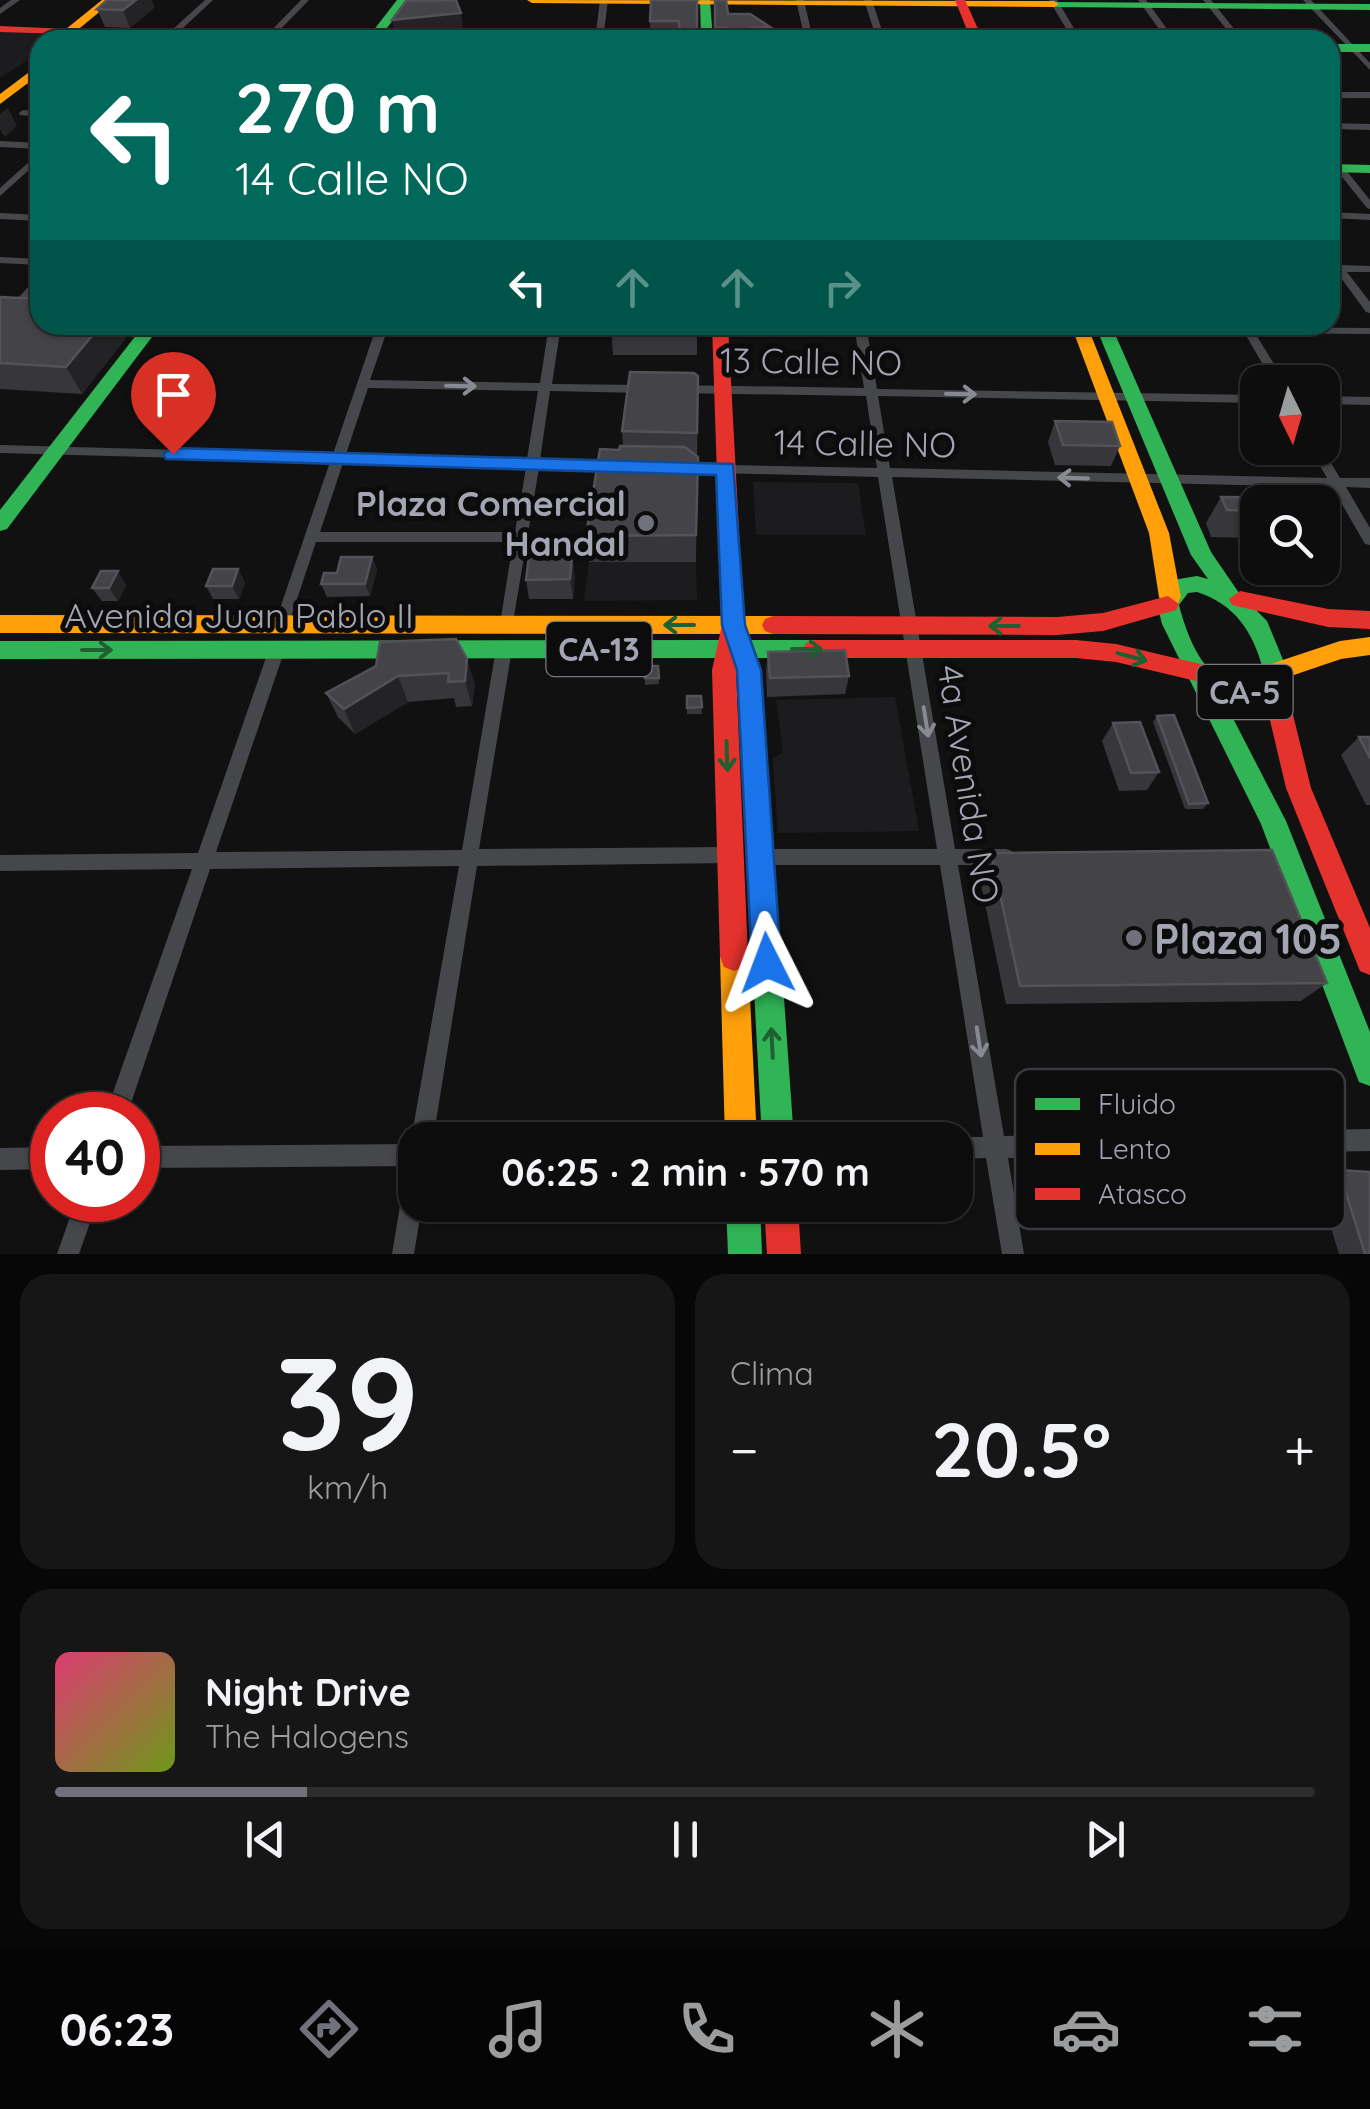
<!DOCTYPE html>
<html lang="es">
<head>
<meta charset="utf-8">
<style>
  :root { --surface:#0d0d0e; --page:#161617; --text:#f1f3f6; --muted:#9a9c9e; --line:#2d2d2e; --accent:#70717a }
  body { margin:0; font-family:Quicksand,sans-serif; background:var(--page); color:var(--text); height:100vh; display:flex; flex-direction:column; font-size:38px; white-space:nowrap }
  * { box-sizing:border-box; margin:0 }
  p { font-size:32px; color:var(--muted) }
  .icon { flex:none; width:55px; height:55px; fill:none; stroke:currentColor; stroke-width:2; stroke-linecap:round; stroke-linejoin:round }
  .map { position:relative; height:1254px; overflow:hidden }
  .side { display:flex; flex-direction:column; gap:20px; padding:20px; background:#070708; flex:1 }
  .side>* { flex:none }
  .top-card { position:absolute; left:30px; top:30px; width:1310px; height:305px; border-radius:30px; box-shadow:0 2px 8px #0004,0 0 0 2px var(--line); background:#00695c; color:#fff; overflow:hidden }
  .needle { width:65px; rotate:175deg }
  .tools { position:absolute; left:1240px; top:365px; display:grid; gap:20px }
  .tools a { display:grid; place-items:center; width:100px; height:100px; border-radius:20px; background:var(--surface); box-shadow:0 2px 8px #0004,0 0 0 2px var(--line); font-size:50px }
  .speed { position:absolute; left:30px; top:1092px; display:flex; gap:20px; font-size:50px; font-weight:700; text-align:center }
  .speed>* { display:grid; place-content:center; width:130px; height:130px; border-radius:50%; background:var(--surface); box-shadow:0 2px 8px #0004,0 0 0 2px var(--line); line-height:1 }
  .speed .limit { border:15px solid #d22; background:#fff; color:#111 }
  .pin { position:absolute; display:grid; place-items:center; width:85px; height:85px; color:#fff; margin:-102px -42px; border-radius:50% 50% 50% 0; rotate:-45deg; box-shadow:0 0 10px #0007 }
  .pin .icon { rotate:45deg }
  .me { position:absolute; width:110px; margin:-55px; rotate:357deg; stroke-linejoin:round; filter:drop-shadow(0 0 8px #0008) }
  .turn { display:flex; align-items:center; gap:35px; height:210px; padding:0 40px; font-size:45px }
  .turn .icon { width:130px; height:130px; stroke-width:2.5 }
  .turn b { display:block; font-size:70px; line-height:85px }
  .lanes { display:flex; align-items:center; height:95px; padding:0 40px; background:#0003; justify-content:center; gap:50px; direction:ltr }
  .lanes .off { opacity:.35 }
  .big { font-size:75px; font-weight:700; line-height:1.1 }
  .side .card { flex:1; display:flex; flex-direction:column; justify-content:center; gap:15px; min-width:0; padding:0 35px; border-radius:30px; background:var(--page) }
  .side .dial { align-items:center; gap:0 }
  .dial b { font-size:130px; line-height:1 }
  .song { display:flex; align-items:center; gap:30px }
  .cover { width:120px; height:120px; border-radius:15px; background:linear-gradient(135deg,hsl(340 70% 55%),hsl(80 70% 35%)) }
  .played { height:10px; border-radius:5px; background:linear-gradient(90deg,var(--accent) 20%,var(--line) 20%) }
  .keys { display:flex; justify-content:space-around; direction:ltr }
  .heat { display:flex; justify-content:space-between; align-items:center; font-size:55px; direction:ltr }
  .side .tiles { flex:1; display:grid; gap:20px; grid-template-columns:1fr 1fr }
  .card:last-child { grid-column:span 2 }
  .trip { position:absolute; left:398px; top:1122px; width:575px; height:100px; border-radius:30px; background:var(--surface); box-shadow:0 2px 8px #0004,0 0 0 2px var(--line); font-weight:700; line-height:100px; text-align:center }
  .tab-bar { display:flex; height:160px; justify-content:space-around; align-items:center; background:#050506; color:var(--muted) }
  .tab-bar .icon { width:70px; height:70px }
  .tab-bar .current { color:var(--accent) }
  .tab-bar b { font-size:45px; color:var(--text) }
  .map>svg:first-child { display:block }
</style>
</head>
<body>
<div class="map">
<svg width="1370" height="1254" viewBox="0 0 1370 1254">
  <rect width="100%" height="100%" fill="#111112"/>
  <g fill="#1c1c1e">
    <polygon points="0,31 63,35 56,40 40,40 40,52 0,78"/>
    <polygon points="753,482 858,483 866,535 756,535"/>
    <polygon points="589,562 696,562 697,600 584,601"/>
    <polygon points="895,697 919,831 778,833 773,758 783,753 776,700"/>
  </g>
  <g fill="none" stroke-linecap="round" stroke-linejoin="round">
    <g fill="#46474a" fill-rule="evenodd">
      <polygon points="11,0 20,0 0,14 0,8"/>
      <polygon points="205,0 213,0 170,40 161,40"/>
      <polygon points="301,0 309,0 270,40 262,40"/>
      <polygon points="600,0 608,0 603,40 595,40"/>
      <polygon points="796,0 804,0 813,40 805,40"/>
      <polygon points="864,0 872,0 885,40 877,40"/>
      <polygon points="1049,0 1057,0 1081,40 1073,40"/>
      <polygon points="1138,0 1146,0 1175,40 1167,40"/>
      <polygon points="1203,0 1211,0 1243,40 1235,40"/>
      <polygon points="1303,0 1311,0 1370,63 1370,70"/>
      <polygon points="19,80 40,81 40,85 19,84"/>
      <rect x="1330" y="92" width="40" height="6"/>
      <polygon points="23,110 40,111 40,117 20,115 19,113"/>
      <polygon points="1330,123 1370,124 1370,130 1330,129"/>
      <polygon points="0,141 40,143 40,149 0,147"/>
      <polygon points="40,152 40,160 0,196 0,188"/>
      <polygon points="1330,153 1333,154 1370,200 1370,209 1367,208 1330,162"/>
      <polygon points="1330,212 1370,214 1370,220 1330,218"/>
      <polygon points="0,213 40,215 40,221 0,219"/>
      <polygon points="1330,253 1334,254 1342,265 1370,266 1370,272 1347,272 1370,302 1370,313 1366,312 1336,271 1330,270"/>
      <polygon points="0,257 40,259 40,265 0,263"/>
      <polygon points="40,278 40,287 4,326 0,327 0,317 36,279"/>
      <path d="M377 325H389L370 380 540 383 549 325H561L552 384 644 385 650 389 644 393 550 391 540 460 616 462 623 466 616 470 539 468 512 628H502L500 624 513 542H316L289 623 287 627H277L275 623 330 462 0 453V445L333 454ZM368 388 538 391 527 459 346 454ZM343 463 526 468 515 532H320Z"/>
      <polygon points="854,325 866,325 877,389 1258,395 1258,403 878,396 890,468 1327,478 1310,448 1322,448 1340,478 1370,478 1370,488 1346,487 1370,528 1370,545 1365,544 1332,487 892,477 955,849 1006,849 1012,851 1015,857 1012,863 1006,865 958,865 1004,1136 1370,1129 1370,1151 1008,1158 1024,1254 1002,1254 986,1158 955,1159 955,1140 948,1140 955,1137 983,1137 940,865 760,865 754,863 751,857 754,851 760,849 937,849 878,477 679,472 672,468 679,464 877,468 866,396 677,393 671,389 677,385 864,388"/>
      <polygon points="998,325 1370,328 1370,334 1255,333 1285,382 1273,382 1244,332 1004,328"/>
      <polygon points="1322,396 1370,397 1370,405 1322,404"/>
      <polygon points="277,643 282,645 285,649 216,852 462,850 496,649 499,645 509,645 512,649 479,849 730,847 736,849 739,855 736,861 730,863 477,866 433,1140 415,1140 415,1166 138,1168 138,1146 413,1144 411,1140 459,866 210,869 127,1115 105,1115 192,869 0,871 0,855 198,853 269,649 272,645"/>
      <polygon points="52,1147 52,1169 0,1170 0,1148"/>
      <polygon points="415,1171 415,1205 422,1205 414,1254 392,1254 404,1182 407,1174"/>
      <polygon points="76,1200 98,1200 79,1254 57,1254"/>
    </g>
    <g fill="#30b455" fill-rule="evenodd">
      <polygon points="397,0 408,0 378,40 366,40"/>
      <polygon points="700,0 710,0 713,40 701,40"/>
      <polygon points="1050,2 1370,4 1370,10 1054,7"/>
      <rect x="1330" y="44" width="40" height="8"/>
      <polygon points="1330,164 1370,165 1370,173 1330,172"/>
      <polygon points="144,325 161,325 7,529 0,531 0,510"/>
      <path d="M1095 325H1111L1211 552 1239 593 1267 621 1288 672C1275 695 1249 706 1224 701L1286 821 1370 1032V1086L1359 1082 1261 824 1162 624 1157 604 1173 580 1197 576 1208 579 1191 555ZM1197 592C1235 604 1253 632 1263 669 1216 709 1189 645 1179 605L1188 593Z"/>
      <polygon points="736,624 744,627 750,640 814,640 822,643 825,649 822,655 814,658 756,658 761,671 794,1140 762,1140 737,671 733,658 0,659 0,641 727,640 725,633 728,627"/>
      <polygon points="726,1205 760,1205 762,1254 728,1254"/>
    </g>
    <g fill="#ff9f0a" fill-rule="evenodd">
      <polygon points="102,0 114,0 69,37 61,37 61,33"/>
      <polygon points="527,0 1054,1 1059,4 1054,7 532,3"/>
      <polygon points="40,64 40,74 0,104 0,94"/>
      <polygon points="1071,325 1087,325 1169,533 1181,597 1178,603 1162,603 1159,597 1149,533"/>
      <polygon points="0,615 773,616 781,619 784,625 781,631 773,634 0,633"/>
      <polygon points="1370,637 1370,655 1341,659 1276,681 1268,679 1264,672 1268,665 1340,641"/>
      <polygon points="734,943 744,947 748,957 757,1140 725,1140 720,957 724,947"/>
    </g>
    <g fill="#e5322d" fill-rule="evenodd">
      <polygon points="955,0 965,0 983,40 971,40"/>
      <polygon points="0,26 251,37 257,40 0,32"/>
      <polygon points="712,325 728,325 744,625 736,670 748,957 744,967 734,971 724,967 720,957 712,670 722,625"/>
      <polygon points="1240,591 1328,609 1370,611 1370,629 1328,627 1232,605 1229,599"/>
      <polygon points="1168,596 1179,604 1176,610 1103,631 1057,635 773,634 765,631 762,625 765,619 773,616 1057,617 1103,613"/>
      <polygon points="814,640 1076,640 1116,644 1196,663 1204,665 1208,672 1204,679 1196,681 1116,662 1076,658 814,658 806,655 803,649 806,643"/>
      <polygon points="1272,669 1280,671 1284,678 1311,788 1370,928 1370,975 1360,971 1286,788 1260,678 1264,671"/>
      <polygon points="764,1205 798,1205 801,1254 767,1254"/>
    </g>
  </g>
  <g fill="#37373b">
    <polygon points="697,0 697,40 650,40 650,21"/>
    <polygon points="715,0 728,14 770,27 769,40 715,40"/>
    <polygon points="155,7 130,28 105,27 97,9"/>
    <polygon points="0,297 132,330 82,394 0,389"/>
    <polygon points="611,325 697,325 697,355 613,355"/>
    <polygon points="698,376 696,562 589,562 586,536 619,450 623,446 622,431"/>
    <polygon points="1055,421 1120,446 1111,466 1055,465 1048,442"/>
    <polygon points="1221,497 1258,502 1258,538 1211,537 1206,523"/>
    <polygon points="372,557 377,569 370,596 327,597 321,584 337,573"/>
    <polygon points="1281,568 1316,568 1296,587 1276,575"/>
    <polygon points="238,569 245,583 239,599 213,599 206,586"/>
    <polygon points="575,576 573,599 529,599 526,580"/>
    <polygon points="126,585 118,601 102,601 92,588"/>
    <polygon points="380,642 475,684 472,706 456,707 454,698 408,702 355,734 338,717 326,693 376,666"/>
    <polygon points="768,652 849,676 845,694 767,697 766,671"/>
    <polygon points="645,666 658,666 659,684 645,685"/>
    <polygon points="687,696 701,696 702,714 687,714"/>
    <polygon points="1157,716 1208,803 1203,809 1185,809 1153,722"/>
    <polygon points="1113,723 1159,772 1147,790 1119,791 1102,741"/>
    <polygon points="1359,737 1370,737 1370,805 1366,805 1341,755"/>
    <polygon points="991,853 1327,983 1301,1001 1006,1004 979,875"/>
    <polygon points="1339,1170 1370,1254 1339,1254 1316,1179"/>
  </g>
  <g fill="#232325">
    <polygon points="136,0 152,0 155,7 130,28 123,10"/>
    <polygon points="461,13 464,35 418,40 396,40 392,20"/>
    <polygon points="8,108 17,126 5,137 0,129 0,114"/>
    <polygon points="101,325 129,325 132,330 82,394 66,367"/>
    <polygon points="572,556 575,576 573,599 570,579"/>
    <polygon points="372,557 377,569 370,596 365,584"/>
    <polygon points="238,569 245,583 239,599 232,586"/>
    <polygon points="118,571 126,585 118,601 109,588"/>
    <polygon points="467,659 475,684 472,706 465,681"/>
    <polygon points="398,676 408,702 355,734 344,709"/>
  </g>
  <g fill="#434348" stroke="#525258" stroke-width="2.5">
    <polygon points="107,0 136,0 123,10 97,9"/>
    <polygon points="456,0 461,13 392,20 406,1"/>
    <polygon points="651,0 697,0 697,40 680,40 679,21 650,21"/>
    <polygon points="715,0 726,0 728,14 750,14 770,27 750,28 752,40 729,40 727,28 715,28"/>
    <polygon points="1120,39 1177,39 1178,40 1121,40"/>
    <polygon points="0,297 40,299 40,325 101,325 66,367 0,363"/>
    <rect x="611" y="325" width="86" height="3"/>
    <polygon points="630,372 694,373 698,376 697,433 622,431"/>
    <polygon points="1055,421 1112,422 1120,446 1063,445"/>
    <polygon points="620,446 685,447 698,457 696,535 586,536 600,449 619,450"/>
    <polygon points="1221,497 1311,498 1313,502 1258,502 1258,511 1227,510"/>
    <polygon points="529,556 572,556 570,579 526,580"/>
    <polygon points="341,557 372,557 365,584 321,584 324,573 337,573"/>
    <polygon points="1281,568 1314,568 1300,580"/>
    <polygon points="213,569 238,569 232,586 206,586"/>
    <polygon points="101,571 118,571 109,588 92,588"/>
    <polygon points="456,639 467,659 465,681 448,682 449,673 398,676 344,709 326,693 376,666 380,642"/>
    <polygon points="845,650 849,676 770,678 768,652"/>
    <polygon points="645,666 658,666 659,678 645,678"/>
    <polygon points="687,696 701,696 702,707 687,708"/>
    <polygon points="1174,715 1208,803 1189,804 1157,716"/>
    <polygon points="1140,722 1159,772 1131,773 1113,723"/>
    <polygon points="1359,737 1370,737 1370,758"/>
    <polygon points="1272,850 1327,983 1020,986 991,853"/>
    <polygon points="1339,1170 1370,1172 1370,1254 1365,1254"/>
  </g>
  <defs><path id="oneway-shaft" d="M-6 0H5M1.5-3L5.5 0L1.5 3" fill="none" stroke-width="1.6" stroke-linecap="round" stroke-linejoin="round" transform="scale(2.5)"/></defs>
  <g stroke="#878993">
    <use href="#oneway-shaft" transform="translate(461 386) rotate(1)"/>
    <use href="#oneway-shaft" transform="translate(961 394) rotate(1)"/>
    <use href="#oneway-shaft" transform="translate(1073 478) rotate(-178)"/>
    <use href="#oneway-shaft" transform="translate(926 722) rotate(81)"/>
    <use href="#oneway-shaft" transform="translate(979 1042) rotate(81)"/>
  </g>
  <g stroke="#1e6031">
    <use href="#oneway-shaft" transform="translate(679 625) rotate(-180)"/>
    <use href="#oneway-shaft" transform="translate(1004 626) rotate(-180)"/>
    <use href="#oneway-shaft" transform="translate(807 649)"/>
    <use href="#oneway-shaft" transform="translate(97 650)"/>
    <use href="#oneway-shaft" transform="translate(1132 657) rotate(15)"/>
    <use href="#oneway-shaft" transform="translate(727 756) rotate(88)"/>
    <use href="#oneway-shaft" transform="translate(772 1043) rotate(-93)"/>
  </g>
  <polygon fill="#1a73e8" stroke="#114b97" stroke-width="2.5" points="173,448 733,464 745,625 761,670 781,963 777,973 767,978 756,973 752,963 737,670 722,625 716,475 166,459 163,454"/>
  <g fill="#70717a" stroke="#0c0c0d" stroke-width="4">
    <circle cx="646" cy="523" r="10"/>
    <circle cx="1134" cy="938" r="10"/>
  </g>
  <g text-anchor="middle" dominant-baseline="central" stroke-width="10" stroke-linejoin="round" paint-order="stroke">
    <g fill="#0c0c0d" stroke="#767780" stroke-width="2.5">
      <rect x="546.5" y="622" width="105" height="54" rx="8"/>
      <rect x="1197.5" y="665" width="95" height="54" rx="8"/>
    </g>
    <g font-size="32" font-weight="bold" fill="#a3a5b2">
      <text x="599" y="649">CA-13</text>
      <text x="1245" y="692">CA-5</text>
    </g>
    <g font-size="35" fill="#a3a5b2" stroke="#0c0c0d">
      <text transform="translate(811 361) rotate(1)">13 Calle NO</text>
      <text transform="translate(865 443) rotate(1)">14 Calle NO</text>
      <text x="239" y="615">Avenida Juan Pablo II</text>
      <text transform="translate(969 784) rotate(81)">4a Avenida NO</text>
    </g>
    <g font-size="35" font-weight="bold" fill="#a3a5b2" stroke="#0c0c0d" text-anchor="end">
      <text x="626" y="503">Plaza Comercial<tspan x="626" dy="40">Handal</tspan></text>
    </g>
    <g font-size="42" font-weight="bold" fill="#a3a5b2" stroke="#0c0c0d" text-anchor="start">
      <text x="1154" y="938">Plaza 105</text>
    </g>
  </g>
  <rect x="1015" y="1069" width="330" height="160" rx="15" fill="#0c0c0d" stroke="#393a3f" stroke-width="2.5"/>
  <rect x="1035" y="1098" width="45" height="12" fill="#30b455"/>
  <rect x="1035" y="1143" width="45" height="12" fill="#ff9f0a"/>
  <rect x="1035" y="1188" width="45" height="12" fill="#e5322d"/>
  <g font-size="28" fill="#a3a5b2">
    <text x="1098" y="1114">Fluido</text>
    <text x="1098" y="1159">Lento</text>
    <text x="1098" y="1204">Atasco</text>
  </g>
</svg>
<div class="tools">
<a><svg class="needle" viewBox="-14 -14 28 28"><path d="M0-13l5 13h-10z" fill="#e53935"/><path d="M0 13l5-13h-10z" fill="#9a9c9e"/></svg></a>
<a><svg class="icon" aria-label="search" viewBox="0 0 24 24"><circle cx="10" cy="10" r="6"/><path d="M15 15l6 6"/></svg></a>
</div>
<div class="speed"><div class="limit">40</div></div>
<div class="pin" style="left:173px;top:454px;background:#d93025"><svg class="icon" aria-label="arrive" viewBox="0 0 24 24"><path d="M6 21V4h12l-3 4 3 4H6"/></svg></div>
<svg class="me" style="left:767px;top:963px" viewBox="-20 -20 40 40"><path d="M0-17L14 15 0 8-14 15z" fill="#1a73e8" stroke="#fff" stroke-width="4"/></svg>
<div class="trip">06:25 · 2 min · 570 m</div>
<div class="top-card">
<div class="turn"><svg class="icon" aria-label="left" viewBox="0 0 24 24"><path d="M17 20v-9H6M10 6l-5 5 5 5"/></svg><div><b>270 m</b>14 Calle NO</div></div>
<div class="lanes"><svg class="icon" aria-label="left" viewBox="0 0 24 24"><path d="M17 20v-9H6M10 6l-5 5 5 5"/></svg><svg class="icon off" aria-label="ahead" viewBox="0 0 24 24"><path d="M12 20V5M6 11l6-6 6 6"/></svg><svg class="icon off" aria-label="ahead" viewBox="0 0 24 24"><path d="M12 20V5M6 11l6-6 6 6"/></svg><svg class="icon off" aria-label="right" viewBox="0 0 24 24"><path d="M7 20v-9h11M14 6l5 5-5 5"/></svg></div>
</div>
</div>
<section class="side">
<div class="tiles">
<div class="card dial"><b>39</b><p>km/h</p></div>
<div class="card"><p>Clima</p>
<div class="heat"><a>−</a><b class="big">20.5°</b><a>+</a></div>
</div>
<div class="card">
<div class="song"><i class="cover"></i><div><b>Night Drive</b><p>The Halogens</p></div></div>
<div class="played"></div>
<div class="keys"><svg class="icon" aria-label="previous" viewBox="0 0 24 24"><path d="M18 5L8 12l10 7zM5 5v14"/></svg><svg class="icon" aria-label="pause" viewBox="0 0 24 24"><path d="M8 5v14M16 5v14"/></svg><svg class="icon" aria-label="next" viewBox="0 0 24 24"><path d="M6 5l10 7-10 7zM19 5v14"/></svg></div>
</div>
</div>
</section>
<nav class="tab-bar">
<b>06:23</b>
<svg class="icon current" aria-label="directions" viewBox="0 0 24 24"><path d="M12 3l9 9-9 9-9-9zM9 14v-3h6M13 9l2 2-2 2"/></svg>
<svg class="icon" aria-label="music" viewBox="0 0 24 24"><path d="M9 18V5l10-2v13"/><circle cx="6" cy="18" r="3"/><circle cx="16" cy="16" r="3"/></svg>
<svg class="icon" aria-label="phone" viewBox="0 0 24 24"><path d="M5 4h4l2 5-3 2q2 4 5 5l2-3 5 2v4C11 20 4 13 5 4z"/></svg>
<svg class="icon" aria-label="climate" viewBox="0 0 24 24"><path d="M12 3v18M4 7l16 10M4 17L20 7"/></svg>
<svg class="icon" aria-label="car" viewBox="0 0 24 24"><path d="M5 17H2v-5l4-1 3-4h7l3 4 3 1v5h-3M9 17h6M6 11h13"/><circle cx="7" cy="17" r="2"/><circle cx="17" cy="17" r="2"/></svg>
<svg class="icon" aria-label="filters" viewBox="0 0 24 24"><path d="M4 7h16M4 17h16"/><circle cx="9" cy="7" r="2"/><circle cx="15" cy="17" r="2"/></svg>
</nav>
</body>
</html>
